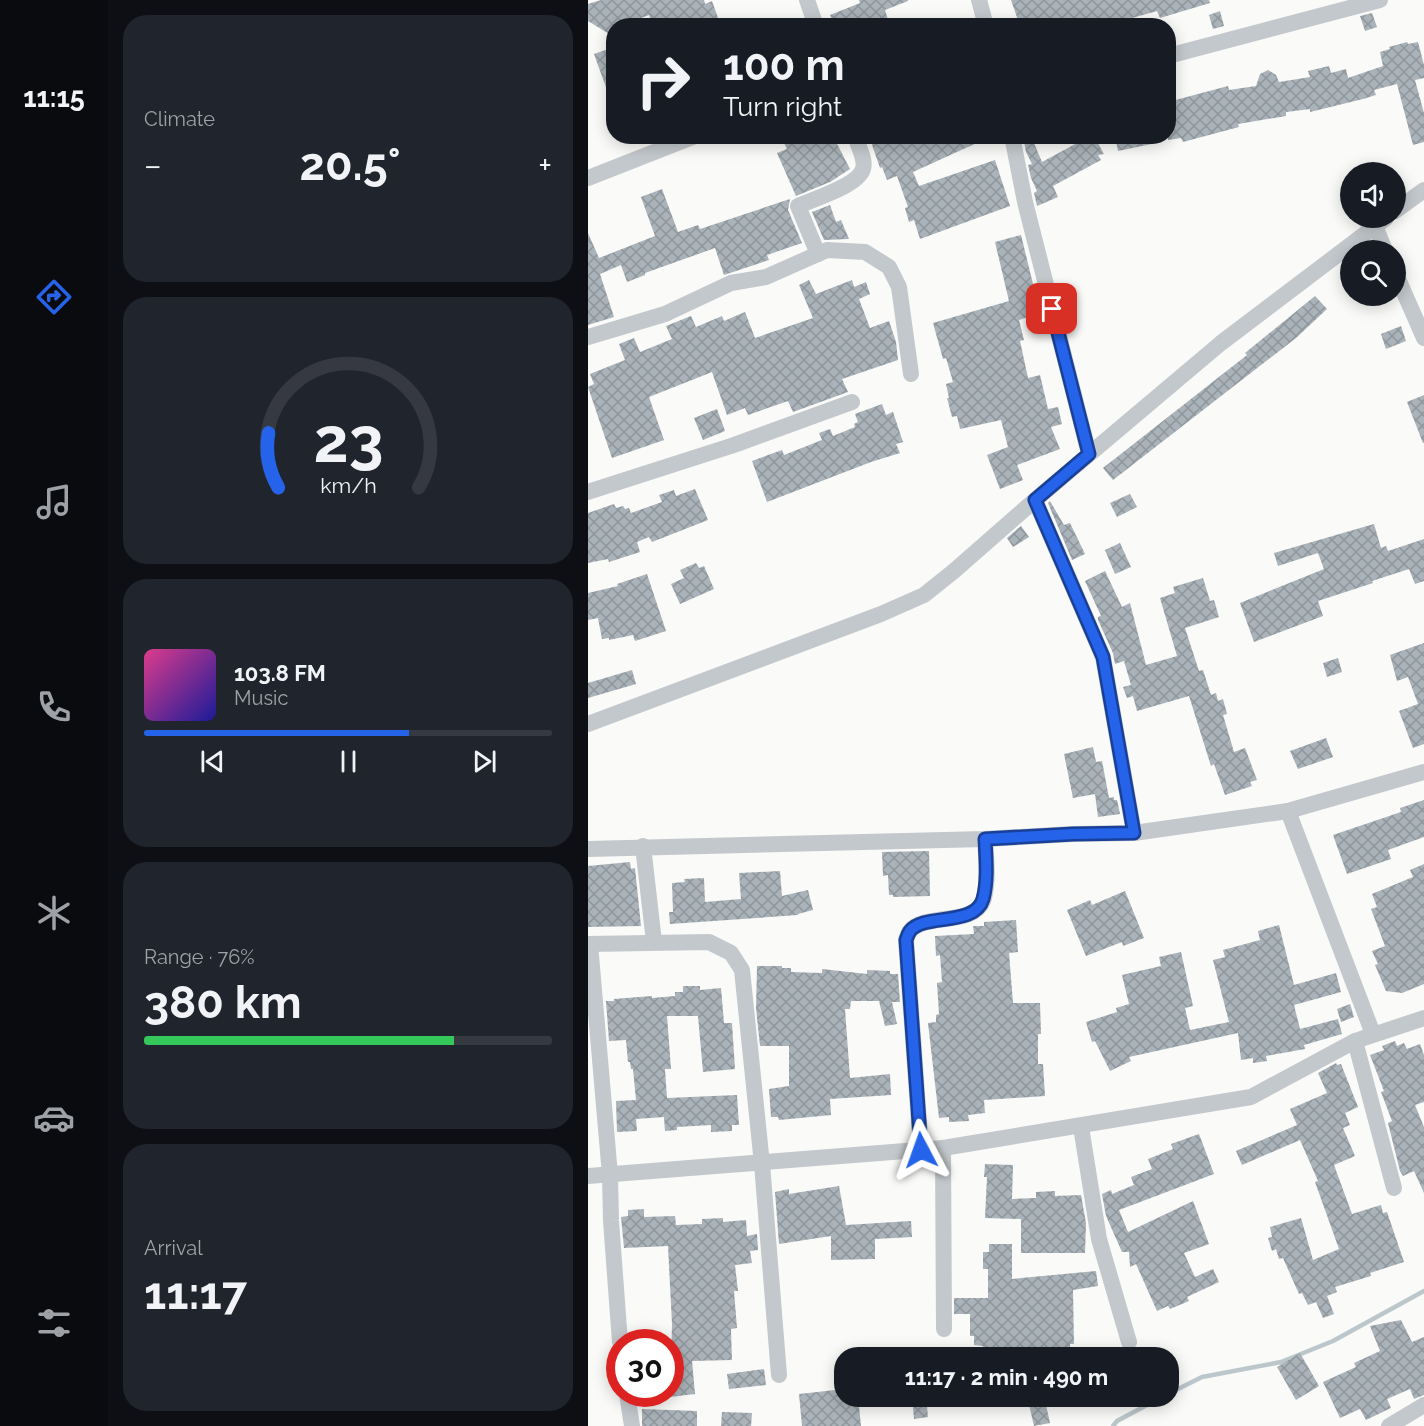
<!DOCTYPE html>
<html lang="en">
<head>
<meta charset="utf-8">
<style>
  :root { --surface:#171b24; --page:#20242c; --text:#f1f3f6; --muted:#9ea1a6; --line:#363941; --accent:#2563eb }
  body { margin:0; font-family:Raleway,sans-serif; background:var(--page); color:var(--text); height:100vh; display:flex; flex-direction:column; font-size:22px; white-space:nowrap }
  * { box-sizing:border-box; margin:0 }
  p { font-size:20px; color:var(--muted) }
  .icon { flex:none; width:33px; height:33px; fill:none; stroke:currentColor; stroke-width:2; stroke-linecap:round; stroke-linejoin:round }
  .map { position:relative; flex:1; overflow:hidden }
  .sheet { display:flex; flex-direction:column; gap:15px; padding:15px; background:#0d0f14; width:480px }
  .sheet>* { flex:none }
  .hud { position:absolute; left:18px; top:18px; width:570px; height:126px; border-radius:24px; box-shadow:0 3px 15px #0003; background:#171b24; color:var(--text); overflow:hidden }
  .buttons { position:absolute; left:752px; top:162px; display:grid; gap:12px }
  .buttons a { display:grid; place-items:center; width:66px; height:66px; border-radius:50%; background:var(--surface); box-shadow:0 3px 15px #0003; font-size:30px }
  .speed { position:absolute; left:18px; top:1329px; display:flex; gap:12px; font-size:30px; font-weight:700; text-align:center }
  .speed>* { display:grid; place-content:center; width:78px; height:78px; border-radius:50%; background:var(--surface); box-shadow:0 3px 15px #0003; line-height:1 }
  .speed .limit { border:9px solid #d22; background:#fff; color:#111 }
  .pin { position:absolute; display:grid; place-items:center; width:51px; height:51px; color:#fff; margin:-26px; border-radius:12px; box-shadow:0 3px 9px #0006 }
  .me { position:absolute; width:66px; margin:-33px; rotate:356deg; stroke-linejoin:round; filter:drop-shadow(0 0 4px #0008) }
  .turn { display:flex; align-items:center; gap:21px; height:126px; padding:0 18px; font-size:27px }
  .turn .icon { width:78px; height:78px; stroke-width:2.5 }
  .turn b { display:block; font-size:42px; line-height:51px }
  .big { font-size:45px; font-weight:700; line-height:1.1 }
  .sheet .card { flex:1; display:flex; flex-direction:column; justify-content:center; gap:9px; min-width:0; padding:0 21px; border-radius:24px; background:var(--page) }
  .sheet .dial { align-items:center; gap:0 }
  .dial svg { height:156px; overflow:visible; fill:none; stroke:var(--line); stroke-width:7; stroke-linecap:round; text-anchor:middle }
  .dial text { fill:var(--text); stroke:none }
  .song { display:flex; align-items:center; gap:18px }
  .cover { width:72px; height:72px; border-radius:9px; background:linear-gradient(135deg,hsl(330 70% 55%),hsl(240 70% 35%)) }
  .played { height:6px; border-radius:3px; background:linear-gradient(90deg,var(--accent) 65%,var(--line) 65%) }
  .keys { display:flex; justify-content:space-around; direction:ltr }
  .heat { display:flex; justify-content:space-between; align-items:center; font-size:33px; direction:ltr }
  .charge { height:9px; border-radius:4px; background:linear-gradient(90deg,#34c759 76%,var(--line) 0) }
  .trip { position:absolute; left:246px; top:1347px; width:345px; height:60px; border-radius:24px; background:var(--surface); box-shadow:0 3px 15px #0003; font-weight:700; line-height:60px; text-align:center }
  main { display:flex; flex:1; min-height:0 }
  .tabs { display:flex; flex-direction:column; width:108px; justify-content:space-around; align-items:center; background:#090b0e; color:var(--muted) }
  .tabs .icon { width:42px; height:42px }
  .tabs .current { color:var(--accent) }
  .tabs b { font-size:27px; color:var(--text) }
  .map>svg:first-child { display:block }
</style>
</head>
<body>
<main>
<nav class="tabs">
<b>11:15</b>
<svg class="icon current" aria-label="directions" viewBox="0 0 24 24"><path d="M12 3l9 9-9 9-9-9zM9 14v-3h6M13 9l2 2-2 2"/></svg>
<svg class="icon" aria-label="music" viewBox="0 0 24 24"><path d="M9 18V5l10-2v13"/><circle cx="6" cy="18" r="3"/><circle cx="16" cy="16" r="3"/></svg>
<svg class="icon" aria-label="phone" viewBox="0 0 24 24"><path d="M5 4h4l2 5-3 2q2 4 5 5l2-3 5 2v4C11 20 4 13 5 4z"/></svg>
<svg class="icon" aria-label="climate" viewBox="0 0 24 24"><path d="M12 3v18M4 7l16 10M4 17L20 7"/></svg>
<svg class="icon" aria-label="car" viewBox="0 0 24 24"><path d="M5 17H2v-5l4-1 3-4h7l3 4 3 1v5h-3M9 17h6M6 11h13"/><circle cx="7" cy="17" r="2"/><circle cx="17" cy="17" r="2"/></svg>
<svg class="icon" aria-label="filters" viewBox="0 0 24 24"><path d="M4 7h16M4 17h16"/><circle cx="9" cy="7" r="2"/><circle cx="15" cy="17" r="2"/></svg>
</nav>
<section class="sheet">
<div class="card"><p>Climate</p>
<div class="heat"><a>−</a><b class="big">20.5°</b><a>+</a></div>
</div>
<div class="card dial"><svg viewBox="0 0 100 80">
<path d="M14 69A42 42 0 1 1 86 69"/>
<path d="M14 69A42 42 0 0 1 9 41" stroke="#2563eb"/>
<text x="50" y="56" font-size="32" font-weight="700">23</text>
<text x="50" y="72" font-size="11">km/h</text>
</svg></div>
<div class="card">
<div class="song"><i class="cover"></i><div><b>103.8 FM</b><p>Music</p></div></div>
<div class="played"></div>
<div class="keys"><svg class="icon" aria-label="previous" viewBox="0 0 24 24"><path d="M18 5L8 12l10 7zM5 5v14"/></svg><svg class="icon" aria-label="pause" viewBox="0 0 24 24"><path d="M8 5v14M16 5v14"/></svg><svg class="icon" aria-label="next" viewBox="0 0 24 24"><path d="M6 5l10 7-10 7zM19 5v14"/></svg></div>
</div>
<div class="card"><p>Range · 76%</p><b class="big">380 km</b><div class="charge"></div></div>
<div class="card"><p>Arrival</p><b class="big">11:17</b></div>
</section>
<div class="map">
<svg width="836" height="1426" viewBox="0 0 836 1426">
  <defs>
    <pattern id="building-cross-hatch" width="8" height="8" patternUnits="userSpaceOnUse" patternTransform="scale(1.5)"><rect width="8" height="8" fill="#aab3b9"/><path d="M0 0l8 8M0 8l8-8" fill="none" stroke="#8e969c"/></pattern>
  </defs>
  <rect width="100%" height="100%" fill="#fafaf8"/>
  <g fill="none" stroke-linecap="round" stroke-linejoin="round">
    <g stroke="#bbc7cb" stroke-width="4.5">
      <polyline points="580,1394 614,1377 693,1362 745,1341 836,1291"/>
      <polyline points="525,1426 529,1421 576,1396"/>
    </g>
  </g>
  <g fill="url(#building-cross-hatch)">
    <polygon points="13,0 116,0 117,4 124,1 133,26 65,26 61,15 31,26 26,26 26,37 0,21 0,4"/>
    <polygon points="271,0 320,0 320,1 297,10 302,26 246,26 242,15 272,3"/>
    <polygon points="423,0 621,0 622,3 572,18 569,11 516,26 504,26 502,18 477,26 432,26"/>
    <polygon points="632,11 636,26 625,29 621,15"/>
    <polygon points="784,13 789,27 777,31 772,16"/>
    <polygon points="819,42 820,44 830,42 836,65 836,78 827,80 836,113 836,142 825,145 809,84 786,90 788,95 775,99 722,112 722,109 698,112 698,116 650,124 651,127 595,142 593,138 580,140 580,102 640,86 641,90 668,86 672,74 680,70 688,75 691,82 722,77 720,71 741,66 743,73 758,69 760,78 795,66 792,52 802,49 801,47"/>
    <polygon points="26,47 26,104 24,104 6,54"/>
    <polygon points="210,136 245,136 262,169 242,182 208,196 189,153 199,149 196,143"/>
    <polygon points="284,136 404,136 325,172 331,186 407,160 422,206 332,239 326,220 321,222 317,208 320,207 309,176 299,180 294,167 292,168 283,142 285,141"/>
    <polygon points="435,136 443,136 454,162 502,136 506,136 516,154 510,155 513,160 465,186 470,197 449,206 446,193 449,191 443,178 440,165 444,164 438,152"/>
    <polygon points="527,136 572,136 573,142 530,151"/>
    <polygon points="74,189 90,232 110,225 112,229 202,199 200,210 214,243 179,255 181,260 136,275 127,248 57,273 57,275 39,282 33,265 12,274 26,317 0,325 0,233 11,258 67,236 53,197"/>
    <polygon points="242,205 248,222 253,220 261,239 236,240 224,212"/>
    <polygon points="433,235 446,288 441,289 449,314 431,320 436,340 432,341 440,378 452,375 460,409 470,407 474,424 463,427 472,449 429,465 435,480 412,489 399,455 420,447 413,420 372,429 369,416 364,417 359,398 361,398 358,384 365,382 358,358 355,359 345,323 421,301 407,242"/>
    <polygon points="221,280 228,294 264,280 266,287 278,282 282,294 271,299 282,328 301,321 308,342 310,360 254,379 260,392 205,412 200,401 160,415 157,408 139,415 124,372 61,397 76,440 24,458 0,387 6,384 2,374 37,360 31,344 46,338 52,352 84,339 78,326 103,316 108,327 134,316 136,321 157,312 167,338 225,318 211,285"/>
    <polygon points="727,296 739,309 708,338 525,480 515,468 659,355 657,353"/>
    <polygon points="813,326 818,341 798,349 793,334"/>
    <polygon points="836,395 836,443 835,443 819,402"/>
    <polygon points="294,404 298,415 305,412 315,442 308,444 312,453 283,462 179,502 164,461 194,450 196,455 234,440 231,433 242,429 245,436 267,427 266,424 270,422 267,414"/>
    <polygon points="129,409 137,431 115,440 106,418"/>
    <polygon points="107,489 120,520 64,542 61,537 49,542 52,552 21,562 20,559 0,563 0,513 26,504 28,508 35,506 37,509 41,508 43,513 74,502 71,495 86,490 88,496"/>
    <polygon points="542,494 549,507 529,517 522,503"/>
    <polygon points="462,501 476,525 482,523 497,554 484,560 460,503"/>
    <polygon points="786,524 793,548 798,546 800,551 836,539 836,581 827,584 821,569 784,581 785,583 730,601 735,616 666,642 652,603 736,569 730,553 690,566 686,553"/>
    <polygon points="433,526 441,537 425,547 419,538"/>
    <polygon points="532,543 543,567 527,574 517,550"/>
    <polygon points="108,563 111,568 116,566 126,589 92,604 83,584 96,578 92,570"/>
    <polygon points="517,571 534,607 542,603 558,665 589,656 572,598 587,593 585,587 615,578 622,601 626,600 631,617 597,628 611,671 615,670 623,695 628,693 630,701 635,699 639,714 635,715 646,752 657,748 669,780 662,782 664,786 637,795 626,764 623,766 601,696 549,711 545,696 539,698 535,687 543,685 536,661 527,664 525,653 510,620 510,617 513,616 497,581"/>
    <polygon points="59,574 78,631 47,641 45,635 21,640 21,638 14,639 10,618 0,620 0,593 30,586 29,584"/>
    <polygon points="836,643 836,744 825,748 811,711 830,704 820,677 809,681 802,655"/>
    <polygon points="750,658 754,672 739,677 735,663"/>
    <polygon points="44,670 48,684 0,698 0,683"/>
    <polygon points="738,738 745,757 710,769 702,751"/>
    <polygon points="505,747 508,762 514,761 521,798 526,797 526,800 529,800 532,814 510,817 507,794 485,798 476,754"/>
    <polygon points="836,800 836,837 800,850 803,859 759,874 745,835 813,812 812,808"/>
    <polygon points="341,851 342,896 305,897 305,895 301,895 300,875 295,876 294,852"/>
    <polygon points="42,862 43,869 47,868 53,926 0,927 0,866"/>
    <polygon points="836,864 836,984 814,993 798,991 787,965 790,964 784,951 797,946 783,909 789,907 784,894 825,877 822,870"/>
    <polygon points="192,871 194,896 220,890 225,910 210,914 210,915 82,924 81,912 85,912 84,883 97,882 96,879 116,878 117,902 153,899 151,873"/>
    <polygon points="537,891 556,938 535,946 534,942 498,956 479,910 502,900 504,905"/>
    <polygon points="428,920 430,952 421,953 425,1003 452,1003 453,1034 450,1034 450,1064 455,1064 457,1096 396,1100 397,1113 380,1115 381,1121 361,1122 361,1117 351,1118 340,1023 348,1022 348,1015 351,1014 349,983 354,982 352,955 348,956 347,936 386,934 385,926 396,926 396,922"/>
    <polygon points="691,925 706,985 748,973 753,992 706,1005 712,1029 750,1019 754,1034 716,1045 717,1049 678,1056 679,1061 665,1063 665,1058 653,1060 650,1033 541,1057 543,1061 522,1071 507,1041 504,1042 498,1022 529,1012 528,1008 541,1004 534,975 573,966 571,957 593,952 605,1006 597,1008 602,1030 641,1022 625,960 637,957 635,950 672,940 670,931"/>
    <polygon points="169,966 194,966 194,968 203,968 203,972 234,973 234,969 279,974 279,970 302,971 302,974 310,974 312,1002 304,1002 309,1024 297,1026 291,1001 263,1001 262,1009 257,1009 262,1078 302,1074 303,1095 242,1099 243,1115 191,1120 190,1117 183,1117 181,1089 201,1086 201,1046 172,1046 168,1008"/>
    <polygon points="95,986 112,986 112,990 133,988 136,1023 144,1023 147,1069 115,1072 110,1016 79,1016 83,1069 77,1069 79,1098 149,1095 151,1125 144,1125 144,1131 123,1132 123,1125 89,1127 89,1130 77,1131 76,1117 48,1119 49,1131 29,1132 28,1101 48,1100 45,1069 43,1069 42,1062 40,1062 38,1040 21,1041 18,1001 26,1001 26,999 64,996 64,998 87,996 87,992 95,992"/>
    <polygon points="762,1004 766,1017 753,1022 749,1009"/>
    <polygon points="807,1041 809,1046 816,1043 819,1049 832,1044 836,1055 836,1102 827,1105 836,1127 836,1193 826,1171 815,1176 812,1171 800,1123 804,1121 793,1092 796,1091 782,1055 796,1050 794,1046"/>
    <polygon points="748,1063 749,1065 753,1064 770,1107 757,1113 762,1125 755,1128 767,1156 746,1165 764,1214 793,1205 795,1213 799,1212 816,1262 782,1273 783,1276 747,1287 749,1292 739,1296 746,1314 735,1318 728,1302 720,1305 714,1293 711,1294 695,1258 691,1259 688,1249 684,1251 680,1238 684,1237 682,1227 713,1218 725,1260 751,1249 727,1182 730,1181 712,1140 654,1165 648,1151 709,1125 702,1109 739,1093 730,1073"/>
    <polygon points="611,1134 626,1174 531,1210 540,1232 605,1201 621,1244 596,1253 607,1277 625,1269 631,1282 599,1297 601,1301 582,1309 580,1306 569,1311 548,1264 542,1267 541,1252 534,1252 518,1216 514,1194 523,1190 524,1194 546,1185 543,1177 564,1169 560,1159 585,1149 583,1144"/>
    <polygon points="397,1164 425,1165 424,1199 448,1198 448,1192 467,1191 467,1196 493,1195 498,1223 497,1253 433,1253 433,1219 397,1218 399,1177 396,1177"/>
    <polygon points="251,1186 258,1225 323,1221 324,1237 287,1239 287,1259 243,1260 243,1236 191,1244 187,1192 201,1189 201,1194"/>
    <polygon points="56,1209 56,1217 87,1216 88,1225 114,1224 114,1219 135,1218 135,1222 158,1220 159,1236 169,1234 170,1250 162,1251 164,1263 147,1265 150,1291 146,1291 149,1328 143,1329 144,1360 104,1361 107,1394 82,1397 84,1324 80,1246 36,1248 33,1217 40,1216 40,1210"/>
    <polygon points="401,1244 424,1244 424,1279 508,1271 510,1286 485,1290 486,1344 482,1344 482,1355 456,1355 456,1348 395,1347 395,1346 386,1345 386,1336 382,1336 382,1314 366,1314 366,1298 400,1298 400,1269 395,1269 395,1252 401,1252"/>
    <polygon points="813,1320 824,1342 836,1337 836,1395 826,1399 822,1389 799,1399 803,1408 778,1420 772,1409 752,1418 735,1382 768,1367 766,1363 792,1351 782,1326"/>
    <polygon points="712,1353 731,1386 708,1400 689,1367"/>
    <polygon points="176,1369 178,1385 141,1389 139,1374"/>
    <polygon points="256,1389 256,1396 270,1396 273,1426 214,1426 211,1394"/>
    <polygon points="324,1396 338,1396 340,1417 326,1419"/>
    <polygon points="439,1396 456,1396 462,1423 446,1426"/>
    <polygon points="54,1409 109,1411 109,1426 54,1426"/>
    <polygon points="134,1412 164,1413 163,1426 133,1426"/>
  </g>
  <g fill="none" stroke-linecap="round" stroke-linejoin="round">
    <g stroke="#c3c8cc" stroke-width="16">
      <polyline points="219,0 228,26"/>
      <polyline points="391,0 398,26"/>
      <polyline points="580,56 792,0"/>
      <polyline points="424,136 437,202 501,454"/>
      <polyline points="0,178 107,136"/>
      <polyline points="807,211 836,190"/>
      <polyline points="787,226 797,250"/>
      <path d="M230 254 210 206C225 199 270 186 275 169 278 159 270 146 267 136"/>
      <polyline points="807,272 836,338"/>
      <polyline points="0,337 77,314 143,283 178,277 239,250 277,252 301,267 311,287 323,374"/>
      <polyline points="0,492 146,445 264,402"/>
      <polyline points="447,500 515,657 546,833"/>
      <polyline points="0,724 293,614 336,595 366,571 447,500 633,343 798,218"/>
      <polyline points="700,811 785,1034"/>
      <polyline points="55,846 66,942"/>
      <polyline points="0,849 397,839 485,834 546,833 700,811 836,772"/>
      <polyline points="0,944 121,942 143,953 154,970 174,1164 191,1375"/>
      <polyline points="2,944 22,1175 23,1221 32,1342"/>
      <polyline points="767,1041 806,1188"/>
      <polyline points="493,1127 511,1239 541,1342"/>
      <polyline points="355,1148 356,1329"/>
      <path d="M333 1150 318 940C319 937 320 933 322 931 336 913 385 926 395 901 401 884 398 857 397 839"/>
      <polyline points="0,1176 355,1148 663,1097 767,1041 836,1018"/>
      <polyline points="39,1394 44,1426"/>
      <polyline points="801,1426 836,1405"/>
    </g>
  </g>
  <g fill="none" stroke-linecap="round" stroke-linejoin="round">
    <g stroke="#184099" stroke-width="15">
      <path id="route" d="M333 1150 318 940C319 937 320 934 322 931 336 913 387 927 395 899 400 880 398 859 397 839L485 834 546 833 515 657 447 500 501 454 464 309"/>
    </g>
    <use href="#route" stroke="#2563eb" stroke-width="10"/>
  </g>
</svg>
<div class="buttons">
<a><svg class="icon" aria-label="sound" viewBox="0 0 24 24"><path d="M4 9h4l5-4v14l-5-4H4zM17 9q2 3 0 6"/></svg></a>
<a><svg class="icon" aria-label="search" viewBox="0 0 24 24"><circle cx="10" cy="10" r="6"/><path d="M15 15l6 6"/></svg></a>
</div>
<div class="speed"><div class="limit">30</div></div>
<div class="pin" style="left:464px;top:309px;background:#d93025"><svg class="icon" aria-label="arrive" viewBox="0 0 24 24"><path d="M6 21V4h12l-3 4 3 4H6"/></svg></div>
<svg class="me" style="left:333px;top:1150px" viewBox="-20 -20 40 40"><path d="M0-17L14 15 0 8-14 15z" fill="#2563eb" stroke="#fff" stroke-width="4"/></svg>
<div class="trip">11:17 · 2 min · 490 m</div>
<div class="hud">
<div class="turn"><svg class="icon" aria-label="right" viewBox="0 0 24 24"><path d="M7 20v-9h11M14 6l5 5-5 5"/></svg><div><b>100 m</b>Turn right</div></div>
</div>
</div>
</main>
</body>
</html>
